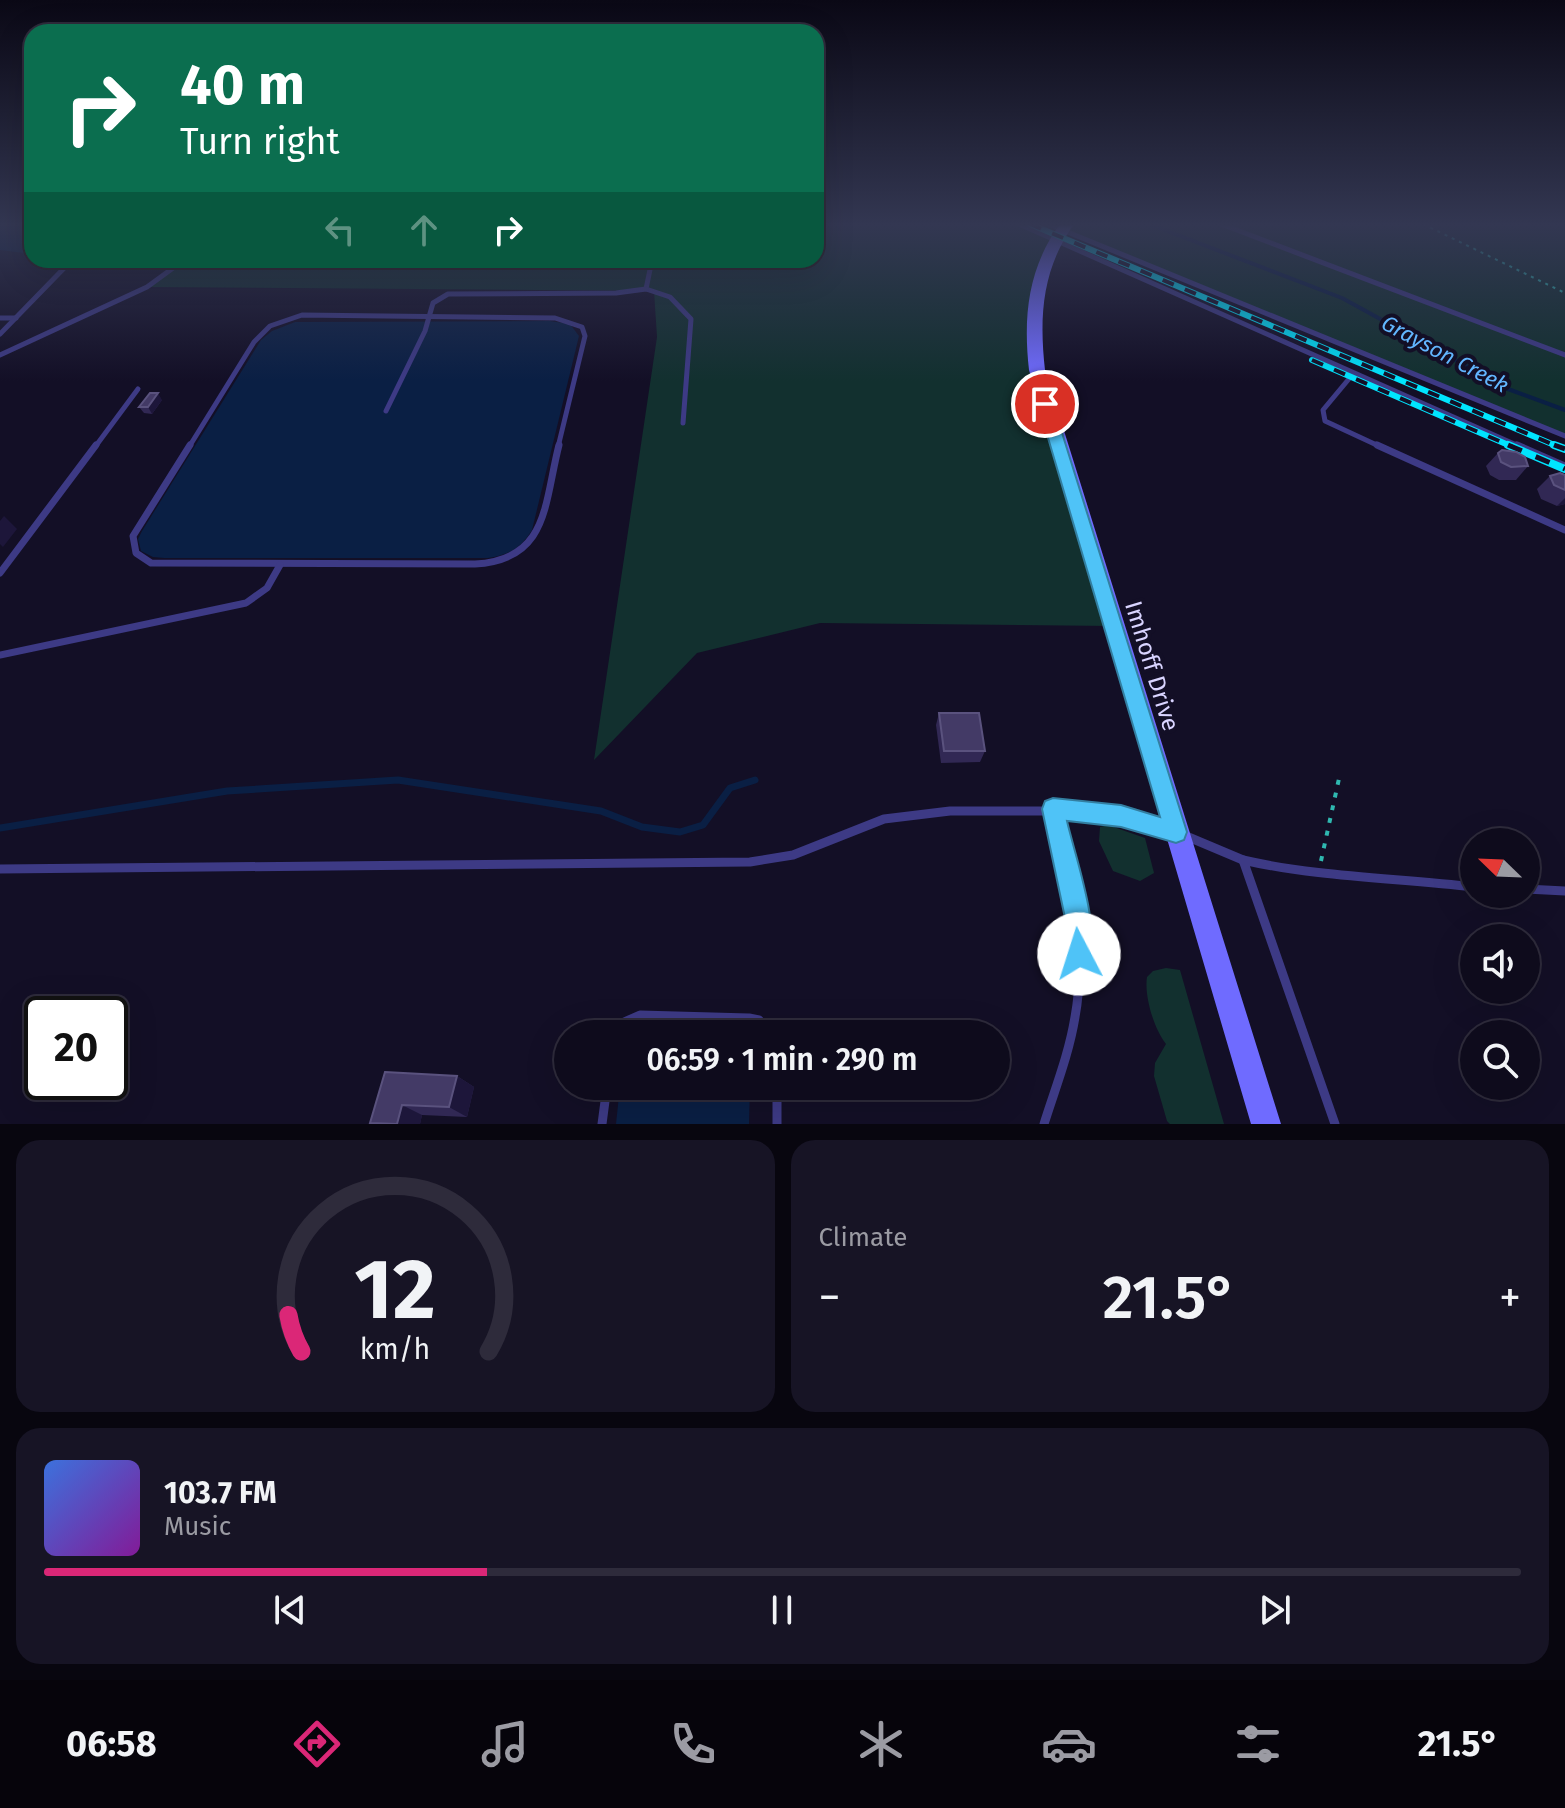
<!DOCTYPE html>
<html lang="en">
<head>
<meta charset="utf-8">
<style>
  :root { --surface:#0e0b1c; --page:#171425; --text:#f1f3f6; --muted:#9b9ba3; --line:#2e2b3b; --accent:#db2777 }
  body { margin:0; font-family:"Fira Sans",sans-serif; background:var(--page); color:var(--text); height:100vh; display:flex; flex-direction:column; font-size:30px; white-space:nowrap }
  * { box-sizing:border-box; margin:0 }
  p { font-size:26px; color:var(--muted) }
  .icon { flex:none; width:44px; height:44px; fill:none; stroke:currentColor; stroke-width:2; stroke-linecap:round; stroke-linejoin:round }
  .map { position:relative; height:1124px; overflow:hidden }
  .drawer { display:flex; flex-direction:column; gap:16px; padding:16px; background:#08060f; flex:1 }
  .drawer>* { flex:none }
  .top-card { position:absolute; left:24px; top:24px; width:800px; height:244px; border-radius:24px; box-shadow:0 8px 32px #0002,0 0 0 2px var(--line); background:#0b6e4f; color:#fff; overflow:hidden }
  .needle { width:52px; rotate:293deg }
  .fabs { position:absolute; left:1460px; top:828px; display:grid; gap:16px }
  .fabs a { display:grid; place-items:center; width:80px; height:80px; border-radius:50%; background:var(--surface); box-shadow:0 8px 32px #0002,0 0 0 2px var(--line); font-size:40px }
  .speed { position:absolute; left:24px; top:996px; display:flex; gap:16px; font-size:40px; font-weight:700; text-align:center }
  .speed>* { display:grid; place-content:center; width:104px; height:104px; border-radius:50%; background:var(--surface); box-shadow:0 8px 32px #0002,0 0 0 2px var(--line); line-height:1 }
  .speed .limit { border:4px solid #111; border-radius:12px; background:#fff; color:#111 }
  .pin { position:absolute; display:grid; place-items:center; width:68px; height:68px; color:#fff; margin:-34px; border:4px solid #fff; border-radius:50%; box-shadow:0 2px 8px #0007 }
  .me { position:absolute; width:88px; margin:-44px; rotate:355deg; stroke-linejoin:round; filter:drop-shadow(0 0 6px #0008) }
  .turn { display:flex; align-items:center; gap:28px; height:168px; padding:0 24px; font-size:36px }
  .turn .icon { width:104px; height:104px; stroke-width:2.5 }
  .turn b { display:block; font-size:56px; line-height:68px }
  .lanes { display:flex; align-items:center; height:76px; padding:0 24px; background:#0003; justify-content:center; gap:40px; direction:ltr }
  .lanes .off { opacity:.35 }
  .big { font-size:60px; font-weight:600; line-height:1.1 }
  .drawer .card { flex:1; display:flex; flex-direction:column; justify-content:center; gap:12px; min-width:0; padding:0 28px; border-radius:24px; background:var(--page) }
  .drawer .dial { align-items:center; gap:0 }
  .dial svg { height:208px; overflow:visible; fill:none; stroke:var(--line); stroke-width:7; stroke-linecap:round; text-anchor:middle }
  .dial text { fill:var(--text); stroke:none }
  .song { display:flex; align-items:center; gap:24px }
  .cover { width:96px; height:96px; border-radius:12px; background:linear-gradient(135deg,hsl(220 70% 55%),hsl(290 70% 35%)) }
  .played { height:8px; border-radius:4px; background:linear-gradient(90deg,var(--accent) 30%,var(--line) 30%) }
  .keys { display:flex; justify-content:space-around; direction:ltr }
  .heat { display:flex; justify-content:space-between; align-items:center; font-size:44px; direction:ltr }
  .drawer .tiles { flex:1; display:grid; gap:16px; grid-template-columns:1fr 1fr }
  .card:last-child { grid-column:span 2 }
  .trip { position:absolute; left:554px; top:1020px; width:456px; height:80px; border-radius:40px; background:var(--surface); box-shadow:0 8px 32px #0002,0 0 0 2px var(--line); font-weight:600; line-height:80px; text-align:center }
  .dock { display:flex; height:128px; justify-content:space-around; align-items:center; background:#06040b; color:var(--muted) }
  .dock .icon { width:56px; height:56px }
  .dock .selected { color:var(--accent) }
  .dock b { font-size:36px; color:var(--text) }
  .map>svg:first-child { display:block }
</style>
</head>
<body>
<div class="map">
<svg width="1565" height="1124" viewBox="0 0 1565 1124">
  <rect width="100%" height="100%" fill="#130f26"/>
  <g fill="#12302f">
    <polygon points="816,224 1565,224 1565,436 1062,230 1056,240 1033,339 1113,626 820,623 697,653 594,760 657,337 654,291 147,287 184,260 816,260"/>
    <polygon points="1108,825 1145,838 1154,873 1140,881 1113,871 1099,841 1100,827"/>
    <path d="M1166 968 1180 970 1224 1124H1170L1167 1121 1154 1076 1155 1063 1166 1044C1154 1029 1144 996 1147 977L1153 971Z"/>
  </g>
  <g fill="#0a1f44">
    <polygon points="0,224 32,224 32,254 0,250"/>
    <path d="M550 321 570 324 579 336 532 530C521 548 509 555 488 558H164L153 557 141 551 138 539 142 531 261 340 272 331 295 322Z"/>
    <polygon points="620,1086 750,1086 749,1124 616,1124"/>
  </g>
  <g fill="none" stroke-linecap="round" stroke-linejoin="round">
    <polyline stroke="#0a1f44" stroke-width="4" points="1149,224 1342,298 1508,389 1565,410"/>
    <polyline stroke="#0a1f44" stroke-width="7" points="0,828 227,791 398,780 601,811 642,827 680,832 703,825 730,788 755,780"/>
    <polyline stroke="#2fb8b0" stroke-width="2" stroke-dasharray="3 5" stroke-linecap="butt" points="1423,224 1565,293"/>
    <polyline stroke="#2fb8b0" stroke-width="4" stroke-dasharray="5 8" stroke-linecap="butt" points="1321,861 1340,774"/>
    <g stroke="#3d3a85" stroke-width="5">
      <polyline points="1019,224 1521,447"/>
      <polyline points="1048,224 1565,436"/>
      <polyline points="1221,224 1565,355"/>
      <polyline points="652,260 646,289 670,297 691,319 683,423"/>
      <polyline points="0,318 16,318"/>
      <polyline points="0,334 72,260"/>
      <polyline points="0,355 147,287 184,260"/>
      <polyline points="1353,374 1323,410 1325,421 1381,447"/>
      <polyline points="386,411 425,331 433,303 448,294 616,293 646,289"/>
      <polyline points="95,447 138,389"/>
      <polyline points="189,447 254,342 270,326 302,315 555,318 582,327 585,336 558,447"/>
    </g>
    <g stroke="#3d3a85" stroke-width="7">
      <path d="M190 445 133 536 136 553 151 563 475 564C549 560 544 503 559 445"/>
      <polyline points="1377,445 1565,530"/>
      <polyline points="1517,445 1565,466"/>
      <polyline points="0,573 96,445"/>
      <polyline points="0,655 246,603 267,588 280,565"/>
    </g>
    <g stroke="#3d3a85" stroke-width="9">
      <polyline points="1186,836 1243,860"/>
      <polyline points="0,869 750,862 793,855 884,819 950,811 1092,811 1171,831"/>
      <polyline points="1526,889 1565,891"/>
      <polyline points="614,1034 622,1023 640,1015 749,1018 759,1020 772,1034"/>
      <polyline points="777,1086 777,1124"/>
      <polyline points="602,1124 607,1086"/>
      <path d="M1044 1124C1055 1089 1069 1054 1075 1017 1088 947 1069 877 1053 809"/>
      <path d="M1335 1124 1243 860C1317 877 1398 878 1474 887"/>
    </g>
    <path fill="#6f6bff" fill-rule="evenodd" d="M1060 224H1074C1042 269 1039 317 1045 370L1281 1124H1251L1029 370C1023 316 1028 268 1060 224Z"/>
    <g stroke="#00e5ff" stroke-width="6">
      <g id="rail-far1">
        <polyline points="1030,224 1559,447"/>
        <polyline points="1312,360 1513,447"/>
      </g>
    </g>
    <g stroke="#00e5ff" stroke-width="8">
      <g id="rail">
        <polyline points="1508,445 1565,469"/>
        <polyline points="1554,445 1565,449"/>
      </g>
    </g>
    <use href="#rail-far1" stroke="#130f26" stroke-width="4" stroke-dasharray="12" stroke-linecap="butt"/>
    <use href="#rail" stroke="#130f26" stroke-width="5" stroke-dasharray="15" stroke-linecap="butt"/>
  </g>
  <g fill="#312854">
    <polygon points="162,400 152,414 144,413 139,407"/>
    <polygon points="1498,453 1528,466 1516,480 1499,480 1490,475 1486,466"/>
    <polygon points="1565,475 1565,504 1557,506 1541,499 1537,489 1550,476"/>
    <polygon points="939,713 985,751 980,762 941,763 936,725"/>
    <polygon points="457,1076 474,1087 467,1117 422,1115 420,1124 370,1123"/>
  </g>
  <g fill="#1d163a">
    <polygon points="158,393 162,400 152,414 148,407"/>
    <polygon points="1565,498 1565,504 1557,506"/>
    <polygon points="4,516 17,529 3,547 0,544 0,521"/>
    <polygon points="457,1076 474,1087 467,1117 449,1107"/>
    <polygon points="402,1105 422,1115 420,1124 397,1124"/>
  </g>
  <g fill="#433a66" stroke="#5a527e" stroke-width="2">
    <polygon points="150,393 158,393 148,407 139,407"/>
    <polygon points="1502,450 1516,452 1525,457 1528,466 1511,467 1501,462 1498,453"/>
    <polygon points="1560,473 1565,475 1565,490 1554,485 1550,476"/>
    <polygon points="939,713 979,713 985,751 944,751"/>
    <polygon points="385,1072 457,1076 449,1107 402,1105 397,1124 370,1123"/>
  </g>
  <linearGradient id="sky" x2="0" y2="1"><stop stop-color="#0a0815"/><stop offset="0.59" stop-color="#333752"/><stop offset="1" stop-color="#333752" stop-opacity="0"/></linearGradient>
  <rect width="1565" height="381" fill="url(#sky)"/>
  <path fill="#4fc3f7" stroke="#337fa1" stroke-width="2" d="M1045 399 1053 404 1187 832 1184 840 1176 843 1121 827 1067 821C1075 856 1102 931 1088 963L1079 967 1071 963 1067 954 1065 918 1042 809 1045 801 1053 798 1121 805 1160 817 1038 404Z"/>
  <g text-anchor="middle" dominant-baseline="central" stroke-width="8" stroke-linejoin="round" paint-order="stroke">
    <g font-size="22" font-style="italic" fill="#62b6ff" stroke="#130f26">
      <text transform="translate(1445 354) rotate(28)">Grayson Creek</text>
    </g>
    <g font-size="24" fill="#d9d4ff" stroke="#130f26">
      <text transform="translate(1152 666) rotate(73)">Imhoff Drive</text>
    </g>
  </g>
</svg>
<div class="fabs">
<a><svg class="needle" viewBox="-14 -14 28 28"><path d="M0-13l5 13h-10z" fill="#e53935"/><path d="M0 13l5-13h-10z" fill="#9b9ba3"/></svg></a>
<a><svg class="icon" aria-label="sound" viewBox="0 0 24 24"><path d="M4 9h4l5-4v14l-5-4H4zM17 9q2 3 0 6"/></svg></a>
<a><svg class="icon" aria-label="search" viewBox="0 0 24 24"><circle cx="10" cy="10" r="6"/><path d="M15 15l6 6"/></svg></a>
</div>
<div class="speed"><div class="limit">20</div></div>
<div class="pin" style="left:1045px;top:404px;background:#d93025"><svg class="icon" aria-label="arrive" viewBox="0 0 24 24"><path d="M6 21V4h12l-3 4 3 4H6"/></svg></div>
<svg class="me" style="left:1079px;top:954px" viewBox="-20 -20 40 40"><circle r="19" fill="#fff"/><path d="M0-13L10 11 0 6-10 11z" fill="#4fc3f7"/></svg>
<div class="trip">06:59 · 1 min · 290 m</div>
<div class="top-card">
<div class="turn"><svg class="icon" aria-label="right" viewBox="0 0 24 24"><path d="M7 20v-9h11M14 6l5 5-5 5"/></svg><div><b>40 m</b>Turn right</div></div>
<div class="lanes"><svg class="icon off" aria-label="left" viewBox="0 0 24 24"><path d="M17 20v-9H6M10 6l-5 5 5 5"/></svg><svg class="icon off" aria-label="ahead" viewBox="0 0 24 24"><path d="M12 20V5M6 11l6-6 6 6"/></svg><svg class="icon" aria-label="right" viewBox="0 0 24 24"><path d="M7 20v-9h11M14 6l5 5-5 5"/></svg></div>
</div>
</div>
<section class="drawer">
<div class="tiles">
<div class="card dial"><svg viewBox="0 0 100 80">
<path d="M14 69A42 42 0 1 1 86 69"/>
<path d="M14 69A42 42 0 0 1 9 55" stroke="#db2777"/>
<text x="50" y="56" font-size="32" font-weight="700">12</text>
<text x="50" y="72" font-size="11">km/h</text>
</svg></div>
<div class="card"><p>Climate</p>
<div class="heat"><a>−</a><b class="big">21.5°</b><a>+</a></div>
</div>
<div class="card">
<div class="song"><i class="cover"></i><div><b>103.7 FM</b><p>Music</p></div></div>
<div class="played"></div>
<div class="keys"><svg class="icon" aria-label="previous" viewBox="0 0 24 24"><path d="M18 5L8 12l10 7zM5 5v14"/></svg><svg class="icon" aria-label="pause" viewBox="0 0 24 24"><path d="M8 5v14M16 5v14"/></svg><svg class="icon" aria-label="next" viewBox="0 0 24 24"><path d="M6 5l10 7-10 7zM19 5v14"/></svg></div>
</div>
</div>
</section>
<nav class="dock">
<b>06:58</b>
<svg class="icon selected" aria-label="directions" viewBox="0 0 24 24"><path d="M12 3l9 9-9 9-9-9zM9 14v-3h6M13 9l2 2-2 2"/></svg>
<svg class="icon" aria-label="music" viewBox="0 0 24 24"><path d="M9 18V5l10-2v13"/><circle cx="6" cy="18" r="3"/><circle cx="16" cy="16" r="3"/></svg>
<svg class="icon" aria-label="phone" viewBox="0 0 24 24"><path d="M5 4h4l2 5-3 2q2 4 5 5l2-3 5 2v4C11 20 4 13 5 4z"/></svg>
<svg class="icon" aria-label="climate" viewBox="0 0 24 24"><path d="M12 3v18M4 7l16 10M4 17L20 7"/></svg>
<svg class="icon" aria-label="car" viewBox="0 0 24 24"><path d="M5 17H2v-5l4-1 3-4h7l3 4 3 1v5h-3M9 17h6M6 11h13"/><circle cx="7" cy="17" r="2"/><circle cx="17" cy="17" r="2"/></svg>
<svg class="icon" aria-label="filters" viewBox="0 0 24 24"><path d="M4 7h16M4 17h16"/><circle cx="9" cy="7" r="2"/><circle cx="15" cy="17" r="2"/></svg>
<b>21.5°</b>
</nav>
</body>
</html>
